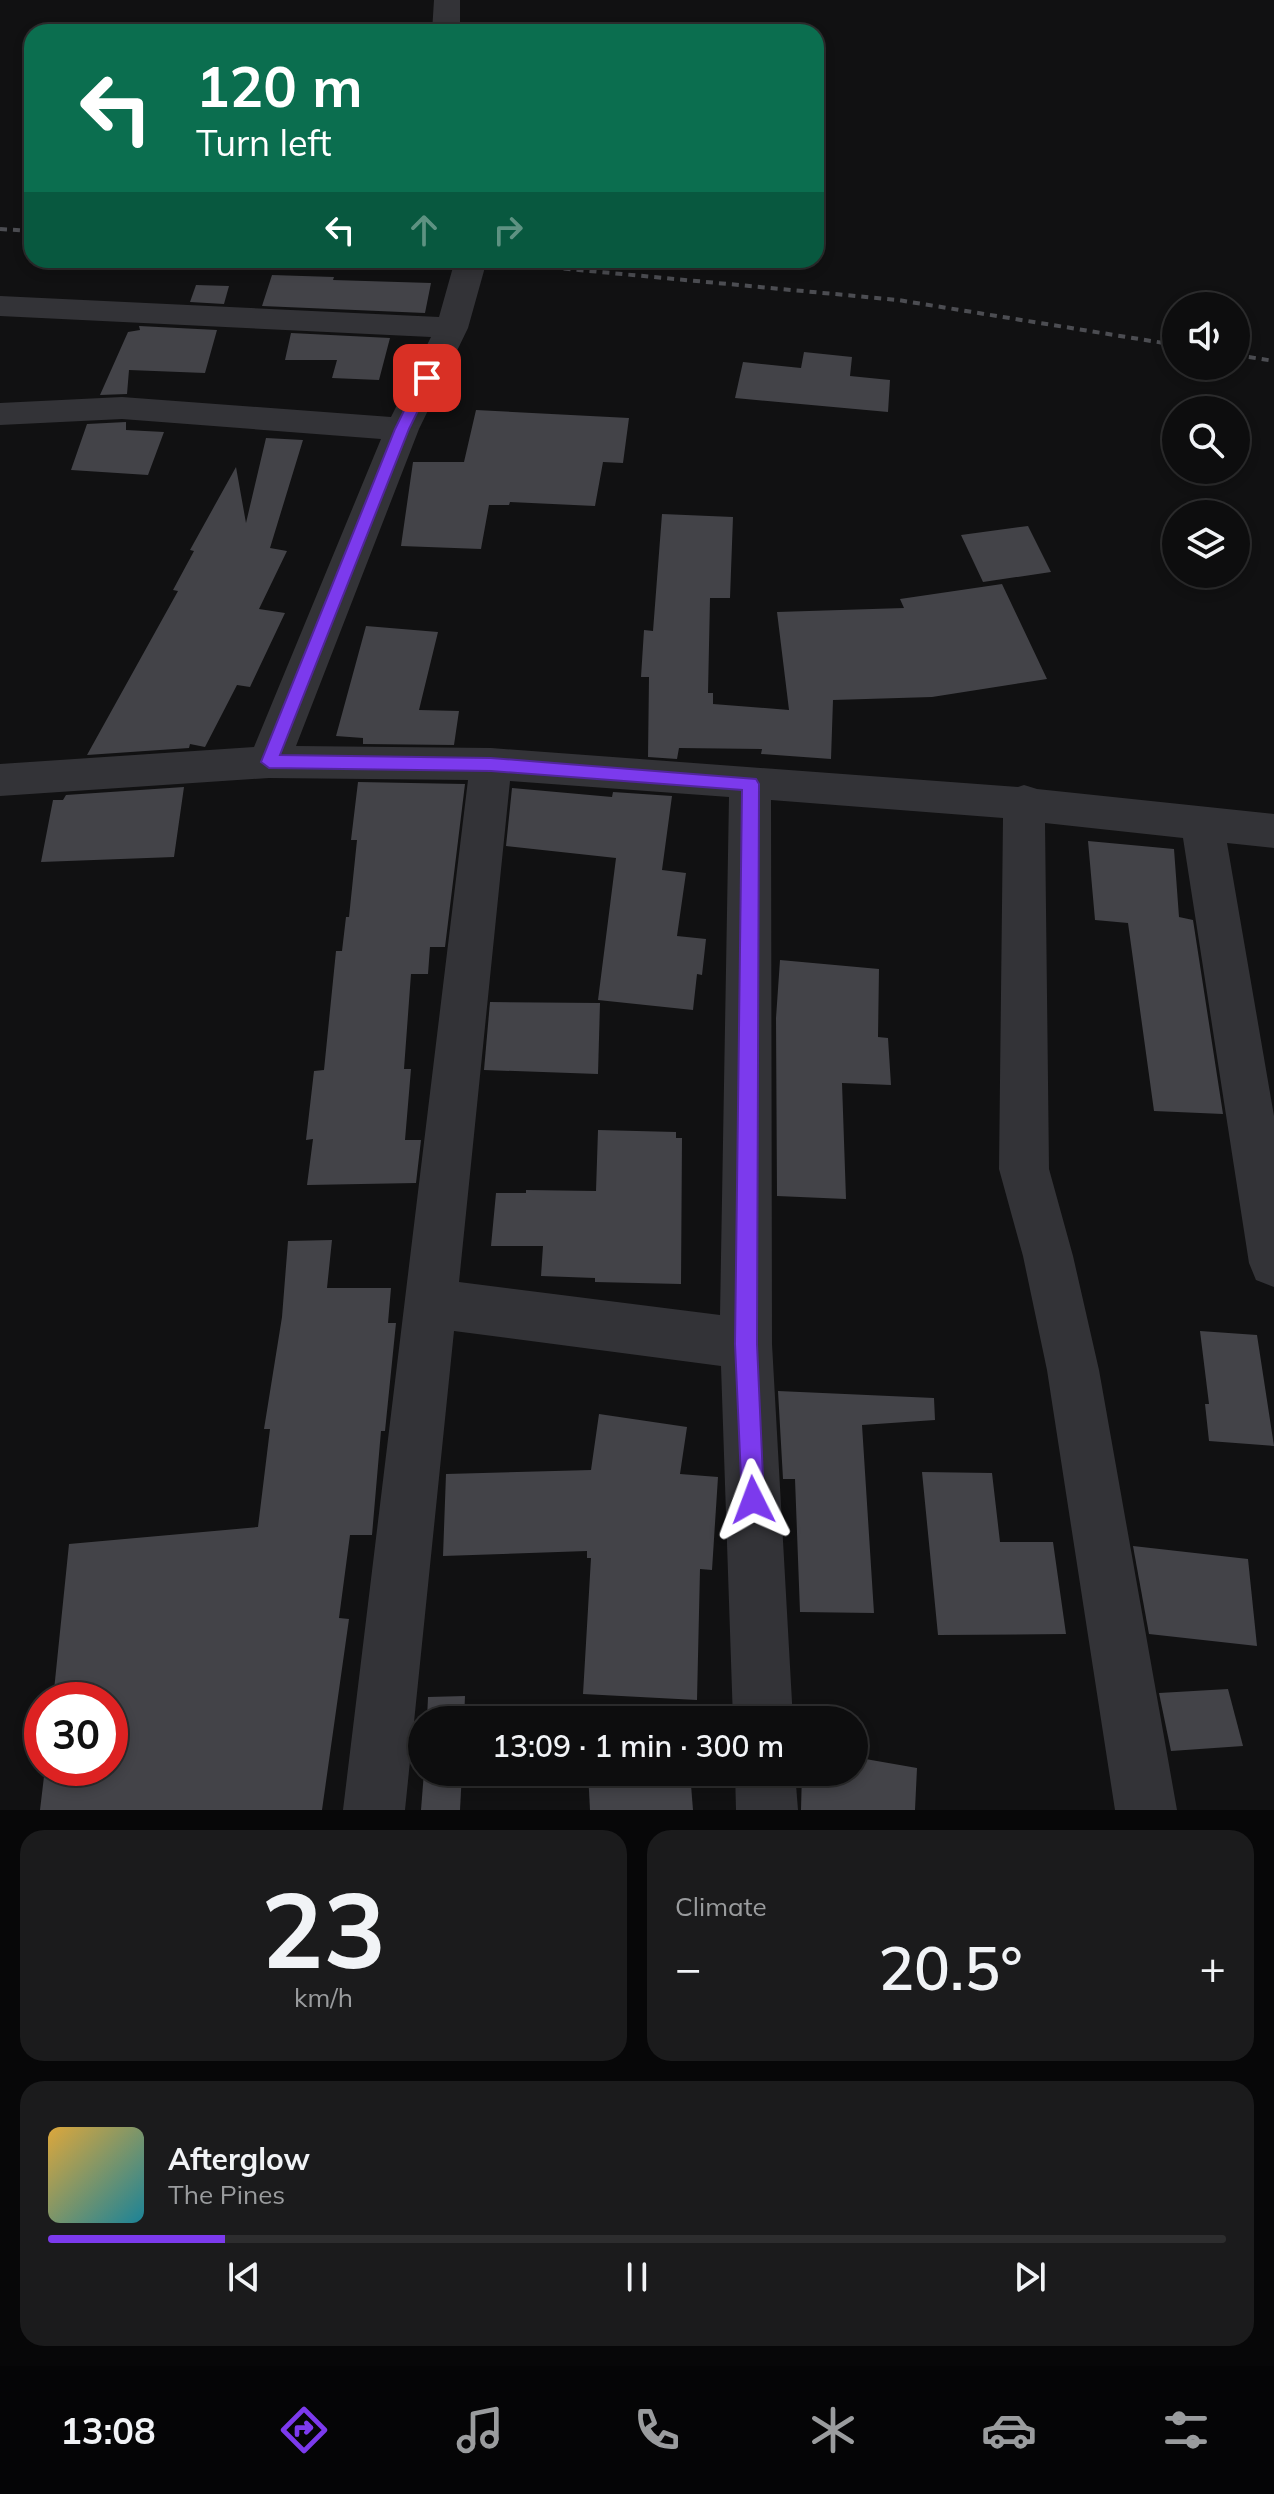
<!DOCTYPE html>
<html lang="en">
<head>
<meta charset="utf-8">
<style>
  :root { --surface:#0d0d0e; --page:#1b1b1c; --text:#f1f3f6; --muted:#9a9c9e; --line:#2d2d2e; --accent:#7c3aed }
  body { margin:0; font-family:Mulish,sans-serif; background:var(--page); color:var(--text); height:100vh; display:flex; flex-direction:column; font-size:30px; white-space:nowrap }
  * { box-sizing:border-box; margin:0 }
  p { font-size:26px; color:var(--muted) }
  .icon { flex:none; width:44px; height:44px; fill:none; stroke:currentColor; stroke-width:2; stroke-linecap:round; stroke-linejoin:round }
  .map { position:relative; height:1810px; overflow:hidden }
  .drawer { display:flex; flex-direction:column; gap:20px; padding:20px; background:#070708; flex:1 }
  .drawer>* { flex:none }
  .guide { position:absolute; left:24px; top:24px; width:800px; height:244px; border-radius:24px; box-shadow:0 4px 12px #0003,0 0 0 2px var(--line); background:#0b6e4f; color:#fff; overflow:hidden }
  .tools { position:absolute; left:1162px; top:292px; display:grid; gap:16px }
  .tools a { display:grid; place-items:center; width:88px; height:88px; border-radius:50%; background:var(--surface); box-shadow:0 4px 12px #0003,0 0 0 2px var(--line); font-size:40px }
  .speed { position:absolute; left:24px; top:1682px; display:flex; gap:16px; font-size:40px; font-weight:700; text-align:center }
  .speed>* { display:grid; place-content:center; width:104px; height:104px; border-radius:50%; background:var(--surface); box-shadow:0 4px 12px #0003,0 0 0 2px var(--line); line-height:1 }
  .speed .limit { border:12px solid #d22; background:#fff; color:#111 }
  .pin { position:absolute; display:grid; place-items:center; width:68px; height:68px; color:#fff; margin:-34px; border-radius:16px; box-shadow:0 4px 12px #0006 }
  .me { position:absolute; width:88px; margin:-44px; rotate:357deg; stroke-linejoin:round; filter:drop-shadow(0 0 6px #0008) }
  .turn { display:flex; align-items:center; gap:28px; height:168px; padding:0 40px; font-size:36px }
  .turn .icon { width:104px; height:104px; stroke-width:2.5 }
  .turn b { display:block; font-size:56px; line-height:68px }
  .lanes { display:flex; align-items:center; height:76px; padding:0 40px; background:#0003; justify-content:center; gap:40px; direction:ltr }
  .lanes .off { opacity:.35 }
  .big { font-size:60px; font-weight:600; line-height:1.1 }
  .drawer .card { flex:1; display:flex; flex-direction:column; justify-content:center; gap:12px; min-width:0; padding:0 28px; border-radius:24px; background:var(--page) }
  .drawer .dial { align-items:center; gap:0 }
  .dial b { font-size:104px; line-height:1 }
  .song { display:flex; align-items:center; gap:24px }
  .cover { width:96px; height:96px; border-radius:12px; background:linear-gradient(135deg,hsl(40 70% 55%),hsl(190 70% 35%)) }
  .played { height:8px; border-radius:4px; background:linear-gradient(90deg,var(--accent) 15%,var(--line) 15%) }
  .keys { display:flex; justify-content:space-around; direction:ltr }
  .heat { display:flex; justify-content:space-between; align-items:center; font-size:44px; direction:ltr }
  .drawer .tiles { flex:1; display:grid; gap:20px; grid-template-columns:1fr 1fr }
  .card:last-child { grid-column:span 2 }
  .trip { position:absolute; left:408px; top:1706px; width:460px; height:80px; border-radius:40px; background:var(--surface); box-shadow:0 4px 12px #0003,0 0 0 2px var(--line); font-weight:600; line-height:80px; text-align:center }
  .dock { display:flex; height:128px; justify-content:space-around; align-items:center; background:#050506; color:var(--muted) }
  .dock .icon { width:56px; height:56px }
  .dock .selected { color:var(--accent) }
  .dock b { font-size:36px; color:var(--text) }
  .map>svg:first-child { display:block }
</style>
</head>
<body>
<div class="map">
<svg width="1274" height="1810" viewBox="0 0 1274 1810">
  <rect width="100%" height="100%" fill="#111112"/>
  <g fill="#434348">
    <polygon points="272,275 334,277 333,280 431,283 425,313 262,306"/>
    <polygon points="196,285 229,286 224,304 190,302"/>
    <polygon points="139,326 217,330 205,373 129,370 127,394 100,395 128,332 140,330"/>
    <polygon points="291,333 390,338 379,380 332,378 337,360 285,360"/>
    <polygon points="804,352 852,357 850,376 890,380 888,412 735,398 743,362 801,368"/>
    <polygon points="476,410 629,418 623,463 603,462 595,506 510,502 509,505 489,505 481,549 401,546 413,462 464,462"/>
    <polygon points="126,422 126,430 164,432 148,475 71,470 87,424"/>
    <polygon points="266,438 303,440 270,548 287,551 259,609 285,613 250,687 237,685 205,747 190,744 189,748 87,755 178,591 173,590 194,551 190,550 236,467 246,523"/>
    <polygon points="662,514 733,517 730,598 710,598 708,693 713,693 713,704 789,710 777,612 904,608 900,599 1002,584 1047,679 932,697 833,700 831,759 761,754 762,749 679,748 677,759 648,757 649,677 641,677 644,630 653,631"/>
    <polygon points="1028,526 1051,572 983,582 961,535"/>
    <polygon points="366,626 438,632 419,710 459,711 454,745 363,744 363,738 336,736"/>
    <polygon points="358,782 465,784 445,947 430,947 428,974 411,974 404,1069 411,1069 405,1140 421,1140 416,1183 307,1185 313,1139 306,1140 314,1071 324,1070 336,951 342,951 346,917 349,917 357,840 351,840"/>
    <polygon points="184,787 174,857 41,862 53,800 63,800 66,795"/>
    <polygon points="512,788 612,797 613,792 672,796 662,870 686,873 677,936 706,939 702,975 697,974 693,1010 598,1000 616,858 506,846"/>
    <polygon points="1088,841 1174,849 1179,917 1193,920 1223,1114 1154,1111 1128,923 1095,920"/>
    <polygon points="780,960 879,969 878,1037 888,1038 891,1085 842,1083 846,1199 777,1196 776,1018"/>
    <polygon points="490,1002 600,1003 598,1074 484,1070"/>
    <polygon points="598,1130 676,1132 676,1138 682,1138 681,1284 595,1282 595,1278 541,1276 543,1246 491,1246 496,1193 526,1193 526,1190 596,1191"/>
    <polygon points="332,1240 327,1288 391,1288 388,1323 396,1323 385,1431 381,1431 372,1535 350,1535 339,1618 349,1619 322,1810 40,1810 45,1768 110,1768 110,1700 53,1700 69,1544 258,1527 270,1429 264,1429 282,1317 288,1241"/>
    <polygon points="1200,1331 1257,1335 1274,1446 1209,1441 1205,1404 1209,1404"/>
    <polygon points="778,1391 934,1398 935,1420 862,1425 874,1613 800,1612 795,1479 783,1479"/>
    <polygon points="599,1414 687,1427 680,1474 718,1477 712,1570 700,1569 697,1700 583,1694 591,1558 587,1558 587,1551 443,1556 446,1474 591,1470"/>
    <polygon points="922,1472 992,1473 1000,1542 1053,1542 1066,1634 938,1635"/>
    <polygon points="1133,1546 1248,1559 1257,1646 1149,1634"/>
    <polygon points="1228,1689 1243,1746 1171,1751 1159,1693"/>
    <polygon points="465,1696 464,1720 427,1720 428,1697"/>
    <polygon points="854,1757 917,1768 915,1810 801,1810 802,1772 854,1772"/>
    <polygon points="424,1772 462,1772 460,1810 421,1810"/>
    <polygon points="588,1772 690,1772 693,1810 590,1810"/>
  </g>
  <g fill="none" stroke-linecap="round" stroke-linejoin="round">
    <g fill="#333337" fill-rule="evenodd">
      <polygon points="434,0 460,0 460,32 432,32"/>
      <path d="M455 260H487L468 328 419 429 296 746 491 748 1018 787 1024 785 1037 789 1274 814V848L1227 843 1274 1116V1287L1256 1280 1249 1263 1183 838 1045 823 1049 1169 1073 1256 1099 1370 1177 1810H1115L1047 1370 1023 1256 999 1169 1003 818 771 800 772 1344 793 1720H733L721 1366 454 1331 405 1810H343L468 780 269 778 0 796V764L254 747 381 439 122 419 0 425V403L122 397 391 417 431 337 0 316V296L439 317ZM510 781 729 797 720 1315 459 1282Z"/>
      <polygon points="735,1772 795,1772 798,1810 736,1810"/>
    </g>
    <g stroke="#4c4d52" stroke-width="4" stroke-dasharray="7 6" stroke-linecap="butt">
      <polyline points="0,229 32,231"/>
      <polyline points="473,260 898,300 1176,345"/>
      <polyline points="1236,355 1274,361"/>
    </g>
  </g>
  <polygon fill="#7c3aed" stroke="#51269a" stroke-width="2" points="427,374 434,378 409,429 280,755 491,758 756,779 759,784 757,1344 764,1500 761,1509 753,1512 745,1509 742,1500 735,1344 742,790 491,771 269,768 261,762 395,429 420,378"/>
</svg>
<div class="tools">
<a><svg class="icon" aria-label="sound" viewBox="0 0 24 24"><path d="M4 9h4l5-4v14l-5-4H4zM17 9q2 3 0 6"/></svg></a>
<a><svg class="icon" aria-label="search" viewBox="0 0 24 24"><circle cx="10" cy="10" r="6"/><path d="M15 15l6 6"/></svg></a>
<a><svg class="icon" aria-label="layers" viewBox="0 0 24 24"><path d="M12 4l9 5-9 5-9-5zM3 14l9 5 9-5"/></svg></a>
</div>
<div class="speed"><div class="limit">30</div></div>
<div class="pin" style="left:427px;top:378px;background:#d93025"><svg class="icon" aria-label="arrive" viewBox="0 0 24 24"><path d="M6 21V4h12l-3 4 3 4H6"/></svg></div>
<svg class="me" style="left:753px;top:1500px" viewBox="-20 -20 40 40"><path d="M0-17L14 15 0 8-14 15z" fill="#7c3aed" stroke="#fff" stroke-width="4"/></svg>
<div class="trip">13:09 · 1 min · 300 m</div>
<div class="guide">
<div class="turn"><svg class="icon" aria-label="left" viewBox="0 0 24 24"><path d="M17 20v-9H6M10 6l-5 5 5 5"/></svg><div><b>120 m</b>Turn left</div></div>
<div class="lanes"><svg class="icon" aria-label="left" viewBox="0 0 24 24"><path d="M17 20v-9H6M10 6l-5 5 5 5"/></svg><svg class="icon off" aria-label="ahead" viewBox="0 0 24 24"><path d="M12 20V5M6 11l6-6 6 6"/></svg><svg class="icon off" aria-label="right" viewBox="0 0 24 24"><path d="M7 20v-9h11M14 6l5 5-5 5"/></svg></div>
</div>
</div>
<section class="drawer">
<div class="tiles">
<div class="card dial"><b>23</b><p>km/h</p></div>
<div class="card"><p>Climate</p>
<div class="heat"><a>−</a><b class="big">20.5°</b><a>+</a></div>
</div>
<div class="card">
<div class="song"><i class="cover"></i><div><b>Afterglow</b><p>The Pines</p></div></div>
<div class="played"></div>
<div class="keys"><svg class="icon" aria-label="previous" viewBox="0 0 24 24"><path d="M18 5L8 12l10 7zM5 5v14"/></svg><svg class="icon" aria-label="pause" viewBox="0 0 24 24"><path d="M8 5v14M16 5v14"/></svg><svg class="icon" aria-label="next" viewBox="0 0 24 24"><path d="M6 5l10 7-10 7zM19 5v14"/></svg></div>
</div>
</div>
</section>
<nav class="dock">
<b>13:08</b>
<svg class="icon selected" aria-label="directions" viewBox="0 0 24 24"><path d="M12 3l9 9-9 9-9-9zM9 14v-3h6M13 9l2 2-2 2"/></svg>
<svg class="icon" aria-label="music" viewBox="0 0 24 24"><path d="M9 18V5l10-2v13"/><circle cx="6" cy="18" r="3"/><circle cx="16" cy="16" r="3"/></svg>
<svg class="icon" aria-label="phone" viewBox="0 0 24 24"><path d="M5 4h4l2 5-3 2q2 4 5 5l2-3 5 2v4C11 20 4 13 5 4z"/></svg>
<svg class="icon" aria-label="climate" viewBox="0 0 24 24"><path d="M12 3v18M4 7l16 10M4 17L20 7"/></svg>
<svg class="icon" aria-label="car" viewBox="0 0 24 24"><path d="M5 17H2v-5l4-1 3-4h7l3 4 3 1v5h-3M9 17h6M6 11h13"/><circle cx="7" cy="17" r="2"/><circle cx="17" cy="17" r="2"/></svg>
<svg class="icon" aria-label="filters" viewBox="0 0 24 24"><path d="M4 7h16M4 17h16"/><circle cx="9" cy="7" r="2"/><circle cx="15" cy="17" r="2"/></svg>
</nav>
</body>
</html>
